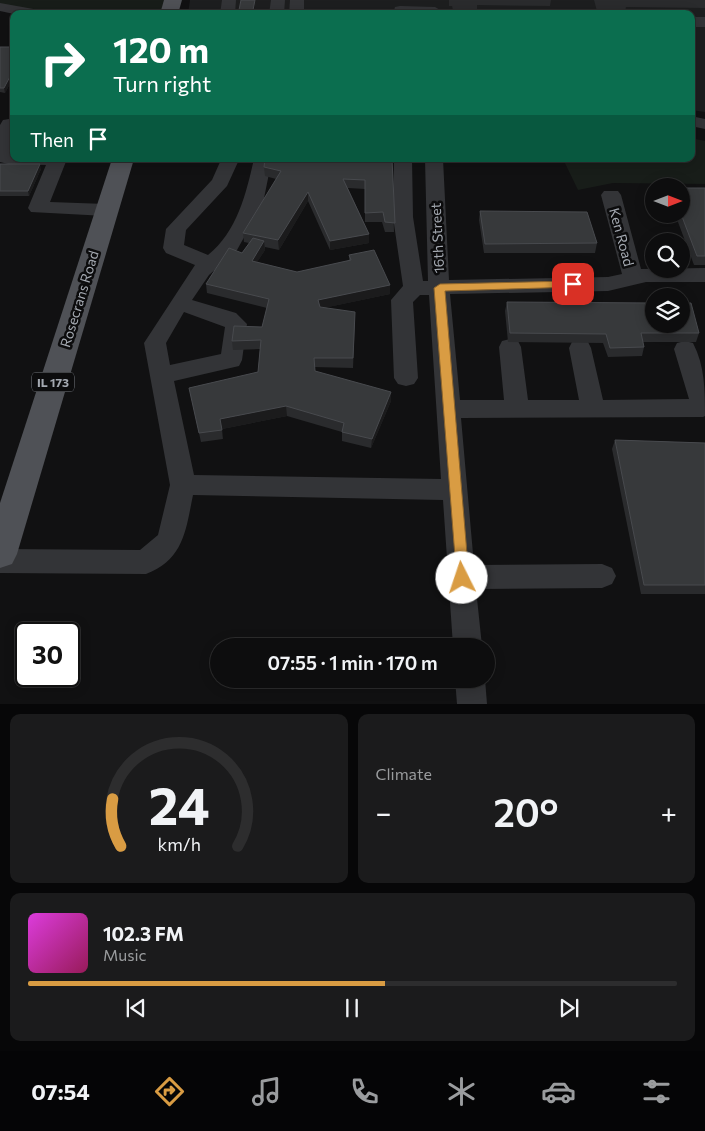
<!DOCTYPE html>
<html lang="en">
<head>
<meta charset="utf-8">
<style>
  :root { --surface:#0d0d0e; --page:#1b1b1c; --text:#f1f3f6; --muted:#9a9c9e; --line:#2d2d2e; --accent:#d99c43 }
  body { margin:0; font-family:Commissioner,sans-serif; background:var(--page); color:var(--text); height:100vh; display:flex; flex-direction:column; font-size:19px; white-space:nowrap }
  * { box-sizing:border-box; margin:0 }
  p { font-size:16px; color:var(--muted) }
  .icon { flex:none; width:28px; height:28px; fill:none; stroke:currentColor; stroke-width:2; stroke-linecap:round; stroke-linejoin:round }
  .map { position:relative; height:704px; overflow:hidden }
  .sheet { display:flex; flex-direction:column; gap:10px; padding:10px; background:#070708; flex:1 }
  .sheet>* { flex:none }
  .top-card { position:absolute; left:10px; top:10px; width:685px; height:152px; border-radius:10px; box-shadow:0 2px 12px #0003,0 0 0 1px var(--line); background:#0b6e4f; color:#fff; overflow:hidden }
  .needle { width:32px; rotate:90deg }
  .fabs { position:absolute; left:645px; top:178px; display:grid; gap:10px }
  .fabs a { display:grid; place-items:center; width:45px; height:45px; border-radius:50%; background:var(--surface); box-shadow:0 2px 12px #0003,0 0 0 1px var(--line); font-size:25px }
  .speed { position:absolute; left:15px; top:622px; display:flex; gap:10px; font-size:25px; font-weight:700; text-align:center }
  .speed>* { display:grid; place-content:center; width:65px; height:65px; border-radius:50%; background:var(--surface); box-shadow:0 2px 12px #0003,0 0 0 1px var(--line); line-height:1 }
  .speed .limit { border:2px solid #111; border-radius:8px; background:#fff; color:#111 }
  .pin { position:absolute; display:grid; place-items:center; width:42px; height:42px; color:#fff; margin:-21px; border-radius:10px; box-shadow:0 2px 8px #0006 }
  .me { position:absolute; width:55px; margin:-28px; rotate:356deg; stroke-linejoin:round; filter:drop-shadow(0 0 4px #0008) }
  .turn { display:flex; align-items:center; gap:18px; height:105px; padding:0 20px; font-size:22px }
  .turn .icon { width:65px; height:65px; stroke-width:2.5 }
  .turn b { display:block; font-size:35px; line-height:42px }
  .then { display:flex; align-items:center; height:48px; padding:0 20px; background:#0003; gap:10px; font-size:19px }
  .big { font-size:38px; font-weight:600; line-height:1.1 }
  .sheet .tile { flex:1; display:flex; flex-direction:column; justify-content:center; gap:8px; min-width:0; padding:0 18px; border-radius:10px; background:var(--page) }
  .sheet .dial { align-items:center; gap:0 }
  .dial svg { height:130px; overflow:visible; fill:none; stroke:var(--line); stroke-width:7; stroke-linecap:round; text-anchor:middle }
  .dial text { fill:var(--text); stroke:none }
  .song { display:flex; align-items:center; gap:15px }
  .cover { width:60px; height:60px; border-radius:8px; background:linear-gradient(135deg,hsl(300 70% 55%),hsl(330 70% 35%)) }
  .played { height:5px; border-radius:2px; background:linear-gradient(90deg,var(--accent) 55%,var(--line) 55%) }
  .keys { display:flex; justify-content:space-around; direction:ltr }
  .heat { display:flex; justify-content:space-between; align-items:center; font-size:28px; direction:ltr }
  .sheet .tiles { flex:1; display:grid; gap:10px; grid-template-columns:1fr 1fr }
  .tile:last-child { grid-column:span 2 }
  .trip { position:absolute; left:210px; top:638px; width:285px; height:50px; border-radius:25px; background:var(--surface); box-shadow:0 2px 12px #0003,0 0 0 1px var(--line); font-weight:600; line-height:50px; text-align:center }
  .tab-bar { display:flex; height:80px; justify-content:space-around; align-items:center; background:#050506; color:var(--muted) }
  .tab-bar .icon { width:35px; height:35px }
  .tab-bar .current { color:var(--accent) }
  .tab-bar b { font-size:22px; color:var(--text) }
  .map>svg:first-child { display:block }
</style>
</head>
<body>
<div class="map">
<svg width="705" height="704" viewBox="0 0 705 704">
  <rect width="100%" height="100%" fill="#111112"/>
  <polygon fill="#1d1e1f" points="190,0 705,0 705,112 691,110 691,14 188,14"/>
  <g fill="#181d19">
    <polygon points="0,0 173,0 169,14 37,14 0,8"/>
    <polygon points="691,138 705,141 705,184 613,183 578,190 563,159 691,159"/>
  </g>
  <g fill="none" stroke-linecap="round" stroke-linejoin="round">
    <g fill="#333437" fill-rule="evenodd">
      <polygon points="222,0 236,0 235,14 220,14"/>
      <polygon points="271,0 285,0 284,14 269,14"/>
      <polygon points="290,0 304,0 304,14 289,14"/>
      <polygon points="0,3 39,10 46,14 14,14 0,11"/>
      <polygon points="400,6 435,7 442,11 441,14 393,14 395,7"/>
      <rect x="691" y="17" width="14" height="10"/>
      <polygon points="691,116 705,119 705,129 691,126"/>
      <path d="M9 119 14 120C14 132 9 143 10 152L14 154V159H67L50 202 106 204 113 206 116 210 113 214 106 216 31 212 28 208 46 165 8 164 0 162V125L3 120Z"/>
      <path d="M219 159H237L238 162 227 186 186 230 184 245 208 255C237 232 246 194 254 159H272L263 203 237 250 209 275 192 300 236 313 247 324 242 360 239 366 174 381 194 475 441 479 429 295H420L413 302 418 378 414 384 406 386 398 384 394 378 391 300 403 286 393 217 394 159H412L413 217 423 281H428L425 159H443L449 280 608 277 622 274 601 195 604 191H618L621 195 641 269 705 268V282H646L608 291 450 294 460 400H504L499 347 502 341 510 339 518 341 521 347 528 400H579L569 348 572 342 580 340 588 342 591 348 603 400 689 399 674 349 677 343 685 341 693 343C705 366 705 391 705 416L703 417 461 418 474 565 602 564 612 568 616 576 612 584 602 588 476 589 482 646H453L443 500 193 495C186 529 184 560 146 574L0 573V549L140 550 158 535 170 485 144 343 195 265 166 253 163 248 166 229 212 180 220 162ZM184 312 225 327 221 354 170 365 166 343Z"/>
      <polygon points="455,679 485,679 487,704 457,704"/>
    </g>
    <g fill="#4f5156" fill-rule="evenodd">
      <polygon points="164,0 182,0 178,14 160,14"/>
      <polygon points="112,159 134,159 17,554 12,564 0,568 0,503"/>
    </g>
  </g>
  <g fill="#2a2b2d">
    <polygon points="241,0 256,0 254,14 239,14 239,10"/>
    <polygon points="449,0 551,0 550,6 477,5 477,10 453,10 452,6 449,6"/>
    <polygon points="594,0 705,0 705,8 626,7 625,11 597,11"/>
    <polygon points="0,47 14,47 14,76 5,93 0,92"/>
    <polygon points="392,159 394,232 385,232 382,222 365,222 365,189 348,188 369,234 369,243 330,250 308,201 279,250 265,247 265,250 257,262 297,272 349,261 349,255 390,285 390,294 323,308 355,321 353,368 314,367 315,371 391,401 371,448 342,441 342,432 287,416 222,429 223,439 201,442 189,388 258,372 260,349 233,350 232,341 262,327 267,308 207,293 206,284 242,253 249,243 244,242 243,233 276,179 265,176 264,167"/>
    <polygon points="0,164 41,169 29,196 0,196"/>
    <polygon points="705,188 705,265 694,265 675,214 681,214"/>
    <polygon points="480,211 597,243 595,253 484,253 479,220"/>
    <polygon points="507,302 699,333 696,342 643,342 644,347 642,356 608,357 603,343 508,342 505,311"/>
    <polygon points="615,440 705,443 705,594 641,594 612,449"/>
  </g>
  <g fill="#1b1b1c">
    <polygon points="255,0 256,0 254,14 253,10"/>
    <polygon points="14,69 14,76 5,93 4,88"/>
    <polygon points="40,164 41,169 29,196 28,191"/>
    <polygon points="308,192 308,201 279,250 278,240"/>
    <polygon points="369,234 369,243 330,250 330,241"/>
    <polygon points="264,241 265,250 252,270 252,261"/>
    <polygon points="390,285 390,294 319,309 318,300"/>
    <polygon points="391,392 391,401 371,448 372,439"/>
    <polygon points="286,406 287,416 222,429 223,439 220,419"/>
  </g>
  <g fill="#37393b" stroke="#484a4e">
    <polygon points="241,0 255,0 253,10 239,10"/>
    <polygon points="0,47 14,47 14,69 4,88 0,88"/>
    <polygon points="265,159 392,159 395,223 385,222 383,212 365,213 365,180 343,179 369,234 330,241 308,192 278,240 243,233 281,171 264,167"/>
    <polygon points="0,164 40,164 28,191 0,191"/>
    <polygon points="681,188 705,188 705,256 697,256 681,214"/>
    <polygon points="480,211 587,212 597,243 485,244"/>
    <polygon points="253,238 264,241 252,261 297,272 351,260 349,255 374,250 390,285 318,300 320,307 355,312 353,358 314,358 315,371 391,392 372,439 342,432 344,423 286,406 220,419 222,430 199,433 189,388 258,372 261,340 232,341 234,326 262,327 269,299 206,284 229,248 242,253"/>
    <polygon points="507,302 654,303 654,324 681,324 681,303 691,303 699,333 641,333 644,347 610,348 606,334 510,333"/>
    <polygon points="615,440 705,443 705,585 644,585"/>
  </g>
  <polygon fill="#d99c43" stroke="#8d652c" points="573,281 576,282 576,287 445,291 469,578 467,582 462,584 457,582 434,288 440,284"/>
  <g text-anchor="middle" dominant-baseline="central" stroke-width="5" stroke-linejoin="round" paint-order="stroke">
    <rect fill="#0c0c0d" stroke="#767a80" stroke-width="1" x="32" y="372.5" width="42" height="19" rx="4"/>
    <g font-size="12" font-weight="bold" fill="#a4a9b1">
      <text x="53" y="382">IL 173</text>
    </g>
    <g font-size="14" fill="#a4a9b1" stroke="#0c0c0d">
      <text transform="translate(622 237) rotate(75)">Ken Road</text>
      <text transform="translate(437 238) rotate(-93)">16th Street</text>
      <text transform="translate(79 299) rotate(-73)">Rosecrans Road</text>
    </g>
  </g>
</svg>
<div class="fabs">
<a><svg class="needle" viewBox="-14 -14 28 28"><path d="M0-13l5 13h-10z" fill="#e53935"/><path d="M0 13l5-13h-10z" fill="#9a9c9e"/></svg></a>
<a><svg class="icon" aria-label="search" viewBox="0 0 24 24"><circle cx="10" cy="10" r="6"/><path d="M15 15l6 6"/></svg></a>
<a><svg class="icon" aria-label="layers" viewBox="0 0 24 24"><path d="M12 4l9 5-9 5-9-5zM3 14l9 5 9-5"/></svg></a>
</div>
<div class="speed"><div class="limit">30</div></div>
<div class="pin" style="left:573px;top:284px;background:#d93025"><svg class="icon" aria-label="arrive" viewBox="0 0 24 24"><path d="M6 21V4h12l-3 4 3 4H6"/></svg></div>
<svg class="me" style="left:462px;top:578px" viewBox="-20 -20 40 40"><circle r="19" fill="#fff"/><path d="M0-13L10 11 0 6-10 11z" fill="#d99c43"/></svg>
<div class="trip">07:55 · 1 min · 170 m</div>
<div class="top-card">
<div class="turn"><svg class="icon" aria-label="right" viewBox="0 0 24 24"><path d="M7 20v-9h11M14 6l5 5-5 5"/></svg><div><b>120 m</b>Turn right</div></div>
<div class="then">Then<svg class="icon" aria-label="arrive" viewBox="0 0 24 24"><path d="M6 21V4h12l-3 4 3 4H6"/></svg></div>
</div>
</div>
<section class="sheet">
<div class="tiles">
<div class="tile dial"><svg viewBox="0 0 100 80">
<path d="M14 69A42 42 0 1 1 86 69"/>
<path d="M14 69A42 42 0 0 1 9 40" stroke="#d99c43"/>
<text x="50" y="56" font-size="32" font-weight="700">24</text>
<text x="50" y="72" font-size="11">km/h</text>
</svg></div>
<div class="tile"><p>Climate</p>
<div class="heat"><a>−</a><b class="big">20°</b><a>+</a></div>
</div>
<div class="tile">
<div class="song"><i class="cover"></i><div><b>102.3 FM</b><p>Music</p></div></div>
<div class="played"></div>
<div class="keys"><svg class="icon" aria-label="previous" viewBox="0 0 24 24"><path d="M18 5L8 12l10 7zM5 5v14"/></svg><svg class="icon" aria-label="pause" viewBox="0 0 24 24"><path d="M8 5v14M16 5v14"/></svg><svg class="icon" aria-label="next" viewBox="0 0 24 24"><path d="M6 5l10 7-10 7zM19 5v14"/></svg></div>
</div>
</div>
</section>
<nav class="tab-bar">
<b>07:54</b>
<svg class="icon current" aria-label="directions" viewBox="0 0 24 24"><path d="M12 3l9 9-9 9-9-9zM9 14v-3h6M13 9l2 2-2 2"/></svg>
<svg class="icon" aria-label="music" viewBox="0 0 24 24"><path d="M9 18V5l10-2v13"/><circle cx="6" cy="18" r="3"/><circle cx="16" cy="16" r="3"/></svg>
<svg class="icon" aria-label="phone" viewBox="0 0 24 24"><path d="M5 4h4l2 5-3 2q2 4 5 5l2-3 5 2v4C11 20 4 13 5 4z"/></svg>
<svg class="icon" aria-label="climate" viewBox="0 0 24 24"><path d="M12 3v18M4 7l16 10M4 17L20 7"/></svg>
<svg class="icon" aria-label="car" viewBox="0 0 24 24"><path d="M5 17H2v-5l4-1 3-4h7l3 4 3 1v5h-3M9 17h6M6 11h13"/><circle cx="7" cy="17" r="2"/><circle cx="17" cy="17" r="2"/></svg>
<svg class="icon" aria-label="filters" viewBox="0 0 24 24"><path d="M4 7h16M4 17h16"/><circle cx="9" cy="7" r="2"/><circle cx="15" cy="17" r="2"/></svg>
</nav>
</body>
</html>
